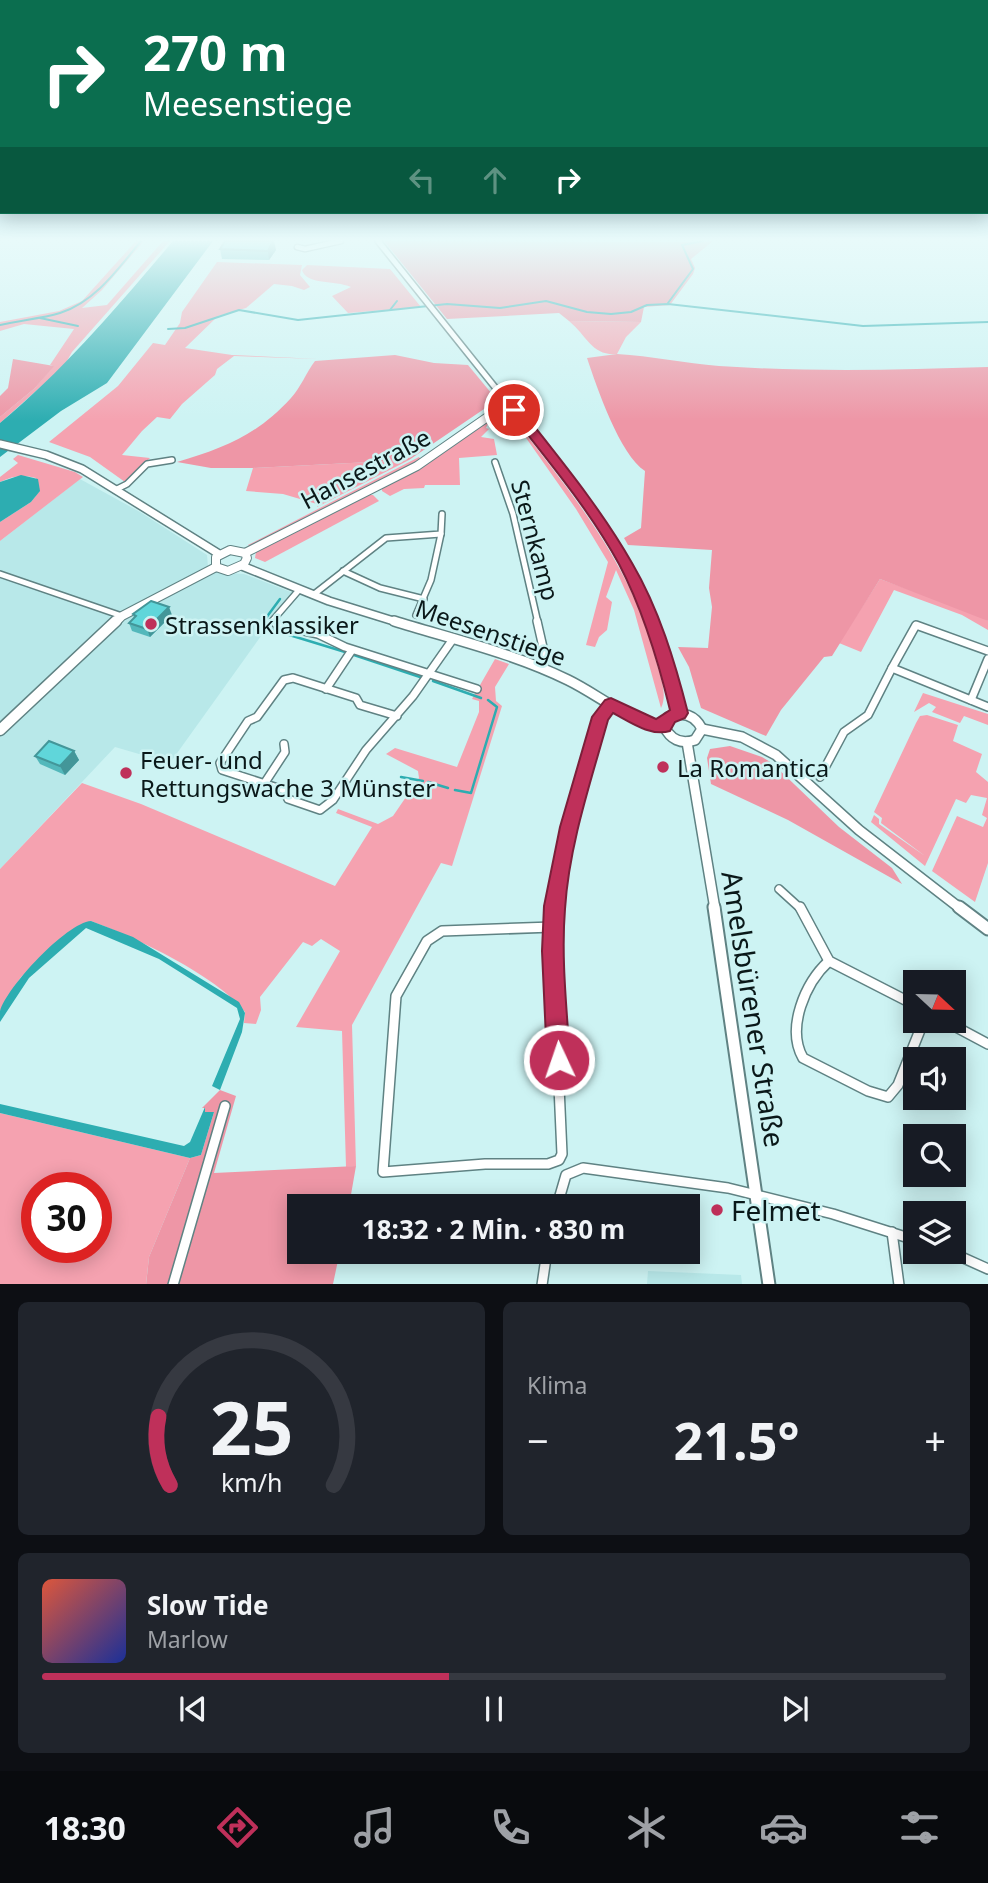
<!DOCTYPE html>
<html lang="de">
<head>
<meta charset="utf-8">
<style>
  :root { --surface:#171b24; --page:#20242c; --text:#f1f3f6; --muted:#9ea1a6; --line:#363941; --accent:#bf305a }
  body { margin:0; font-family:"Noto Sans",sans-serif; background:var(--page); color:var(--text); height:100vh; display:flex; flex-direction:column; font-size:26px; white-space:nowrap }
  * { box-sizing:border-box; margin:0 }
  p { font-size:23px; color:var(--muted) }
  .icon { flex:none; width:38px; height:38px; fill:none; stroke:currentColor; stroke-width:2; stroke-linecap:round; stroke-linejoin:round }
  .map { position:relative; height:1284px; overflow:hidden }
  .side { display:flex; flex-direction:column; gap:18px; padding:18px; background:#0d0f14; flex:1 }
  .side>* { flex:none }
  .hud { position:absolute; left:0px; top:0px; width:989px; height:214px; box-shadow:0 4px 18px #0003; background:#0b6e4f; color:#fff; overflow:hidden }
  .needle { width:46px; rotate:112deg }
  .controls { position:absolute; left:903px; top:970px; display:grid; gap:14px }
  .controls a { display:grid; place-items:center; width:63px; height:63px; border-radius:0px; background:var(--surface); box-shadow:0 4px 18px #0003; font-size:35px }
  .speed { position:absolute; left:21px; top:1172px; display:flex; gap:14px; font-size:35px; font-weight:700; text-align:center }
  .speed>* { display:grid; place-content:center; width:91px; height:91px; border-radius:50%; background:var(--surface); box-shadow:0 4px 18px #0003; line-height:1 }
  .speed .limit { border:10px solid #d22; background:#fff; color:#111 }
  .pin { position:absolute; display:grid; place-items:center; width:60px; height:60px; color:#fff; margin:-30px; border:4px solid #fff; border-radius:50%; box-shadow:0 2px 7px #0007 }
  .me { position:absolute; width:77px; margin:-38px; rotate:357deg; stroke-linejoin:round; filter:drop-shadow(0 0 5px #0008) }
  .turn { display:flex; align-items:center; gap:24px; height:147px; padding:0 28px; font-size:32px }
  .turn .icon { width:91px; height:91px; stroke-width:2.5 }
  .turn b { display:block; font-size:49px; line-height:60px }
  .lanes { display:flex; align-items:center; height:66px; padding:0 28px; background:#0003; justify-content:center; gap:35px; direction:ltr }
  .lanes .off { opacity:.35 }
  .big { font-size:52px; font-weight:700; line-height:1.1 }
  .side .card { flex:1; display:flex; flex-direction:column; justify-content:center; gap:10px; min-width:0; padding:0 24px; border-radius:10px; background:var(--page) }
  .side .dial { align-items:center; gap:0 }
  .dial svg { height:182px; overflow:visible; fill:none; stroke:var(--line); stroke-width:7; stroke-linecap:round; text-anchor:middle }
  .dial text { fill:var(--text); stroke:none }
  .song { display:flex; align-items:center; gap:21px }
  .cover { width:84px; height:84px; border-radius:10px; background:linear-gradient(135deg,hsl(10 70% 55%),hsl(230 70% 35%)) }
  .played { height:7px; border-radius:4px; background:linear-gradient(90deg,var(--accent) 45%,var(--line) 45%) }
  .keys { display:flex; justify-content:space-around; direction:ltr }
  .heat { display:flex; justify-content:space-between; align-items:center; font-size:38px; direction:ltr }
  .side .tiles { flex:1; display:grid; gap:18px; grid-template-columns:1fr 1fr }
  .card:last-child { grid-column:span 2 }
  .trip { position:absolute; left:287px; top:1194px; width:413px; height:70px; border-radius:0px; background:var(--surface); box-shadow:0 4px 18px #0003; font-weight:700; line-height:70px; text-align:center }
  .tab-bar { display:flex; height:112px; justify-content:space-around; align-items:center; background:#090b0e; color:var(--muted) }
  .tab-bar .icon { width:49px; height:49px }
  .tab-bar .active { color:var(--accent) }
  .tab-bar b { font-size:32px; color:var(--text) }
  .map>svg:first-child { display:block }
</style>
</head>
<body>
<div class="map">
<svg width="988" height="1285" viewBox="0 0 988 1285">
  <rect width="100%" height="100%" fill="#cdf3f3"/>
  <g fill="#b8e8e9">
    <polygon points="80,479 140,512 207,555 208,567 214,572 244,574 296,594 276,615 170,763 115,747 0,869 0,541"/>
    <polygon points="648,1271 741,1275 742,1284 647,1284"/>
  </g>
  <g fill="#f5a2b0" fill-rule="evenodd">
    <polygon points="136,241 144,241 102,290 82,308 107,305 163,241 170,241 72,352 64,366 0,423 0,417 35,388 53,366 50,365 74,329 24,324 0,331 0,322 59,311 82,301"/>
    <polygon points="217,262 302,265 300,275 310,287 304,290 292,286 274,284 246,308 218,316 185,348 232,355 318,359 234,356 217,369 215,375 182,404 170,419 157,417 142,431 122,455 150,458 125,482 90,457 49,442 118,386 153,343 165,345 180,323 182,312"/>
    <path d="M307 265 390 269 421 307 348 313 332 296 351 287C335 280 306 285 302 270Z"/>
    <path d="M569 321 641 322 626 337 617 354C592 356 588 337 569 321Z"/>
    <path d="M497 414 511 416 517 423C576 499 632 566 656 661 660 676 668 694 661 708L634 610 616 570 606 597 612 602 607 630 599 637 595 647 586 645 608 562 576 509 512 418 489 421 486 428 489 429 481 437 494 439 497 455 459 458 460 485H425L424 488 404 489 390 496 382 491V487Z"/>
    <path d="M18 455 75 472 83 477 0 541V522L31 502 39 492 36 478C22 474 13 476 0 482V477L18 463 13 459Z"/>
    <polygon points="419,457 421,460 250,547 248,545"/>
    <polygon points="409,460 317,507 317,504 283,494 246,491 253,468"/>
    <polygon points="366,495 373,495 379,501 265,562 255,558 256,552"/>
    <polygon points="880,579 976,614 988,621 988,630 962,615 894,590 861,652 839,643"/>
    <path d="M495 659 509 664 495 687 496 701 502 706 452 866 441 863 352 1025 356 1166 346 1167 342 1031 296 1027 340 951 321 939 312 946 303 942 260 997 261 1010 256 1024 244 1023 245 1012C216 975 136 938 91 921L21 977 0 1011V869L82 783 141 804 335 886 372 827 336 813 338 809 378 824 393 816 419 778 418 771 386 754 395 748 457 767 479 712V701L472 699Z"/>
    <polygon points="923,693 988,714 988,725 964,716 960,723 932,712 936,707 929,703 914,712"/>
    <polygon points="927,715 958,725 953,741 982,754 976,772 988,782 988,863 975,902 932,871 957,816 983,827 987,818 982,815 987,798 971,795 966,803 956,799 925,866 871,822 874,815 879,819 879,824 925,856 881,823 882,818 874,812 916,723 920,716"/>
    <path d="M0 1113 190 1158 149 1257 146 1284H0ZM37 1188H96V1248H37Z"/>
  </g>
  <g fill="#ee96a6">
    <polygon points="384,241 699,242 713,241 691,259 695,268 693,274 670,305 644,307 641,322 569,321 559,313 447,319"/>
    <path d="M617 354C651 356 685 363 719 366 808 372 898 370 988 367V621L880 579 832 656 824 657 781 710 766 736 701 708 689 667 678 647 708 648 712 607 709 588 712 550 628 545 624 538 641 528 645 471C620 455 597 388 587 358Z"/>
    <path d="M395 355 434 363 468 365 492 394 486 401 487 407 409 460 253 468H211L177 462C224 448 256 436 291 398 301 387 306 373 315 361Z"/>
    <polygon points="13,359 54,366 35,388 0,417 0,396 8,388"/>
    <polygon points="730,746 762,757 772,763 839,827 892,868 902,884 788,820 711,784 707,758 710,749"/>
    <polygon points="220,1090 236,1096 214,1173 356,1166 349,1206 299,1206 299,1251 340,1251 333,1284 146,1285 149,1257 190,1158 201,1155 214,1112 204,1112 205,1108 202,1108"/>
  </g>
  <g fill="#2dadb1">
    <path d="M173 241H213L107 383 61 411 0 457V423C65 369 118 306 173 241Z"/>
    <polygon points="21,475 38,479 40,491 31,502 0,522 0,482"/>
    <path d="M91 921 133 937 239 1002 245 1013 242 1032 220 1090 212 1086 240 1019 237 1008 159 959 86 928 29 978 0 1022C0 1019 0 1015 0 1011 7 987 66 923 91 921Z"/>
    <polygon points="0,1104 184,1146 190,1142 205,1107 205,1112 214,1112 201,1155 190,1158 0,1113"/>
  </g>
  <g fill="none" stroke-linecap="round" stroke-linejoin="round">
    <g stroke="#2dadb1" stroke-width="2">
      <polyline points="668,303 693,269 682,245 703,241"/>
      <polyline points="390,310 397,301"/>
      <polyline points="40,318 78,326"/>
      <path d="M0 325C20 320 40 319 60 313 95 302 118 269 141 241"/>
      <polyline points="168,329 185,328 239,310 298,320 447,304 500,308 546,301 587,312 611,314 631,312 647,305 668,304 863,326 988,322"/>
    </g>
    <g stroke="#2dadb1" stroke-width="2.5">
      <polyline points="280,599 260,626 345,652"/>
      <polyline points="354,655 420,677"/>
      <polyline points="433,681 481,698"/>
      <polyline points="401,777 423,781"/>
      <polyline points="428,782 448,788"/>
      <polyline points="455,790 471,793 497,707 488,700"/>
    </g>
    <g stroke="#5f8283" stroke-width="7">
      <polyline id="minor-far3" points="297,247 305,249 341,241"/>
    </g>
    <g stroke="#5f8283" stroke-width="8">
      <g id="minor-far2">
        <polyline points="495,462 513,514 538,623"/>
        <polyline points="115,490 127,484 147,464 172,460"/>
        <polyline points="343,571 380,588 424,599"/>
        <polyline points="0,574 122,616"/>
        <polyline points="313,595 386,538 441,534 442,514"/>
        <polyline points="416,615 431,580 441,534"/>
        <polyline points="275,623 273,620 299,590"/>
      </g>
    </g>
    <g stroke="#5f8283" stroke-width="10">
      <g id="minor-far1">
        <polyline points="274,621 277,625 318,634 345,647 477,689"/>
        <polyline points="537,621 545,656 543,669"/>
        <polyline points="892,668 916,625 988,651"/>
        <polyline points="326,689 352,650"/>
        <polyline points="971,700 988,659"/>
        <polyline points="397,716 360,705 356,698 293,678 284,680 257,717 248,721 220,763 222,770 284,790 288,799 320,810 333,800 366,750 413,696 453,639"/>
        <polyline points="820,777 844,732 868,715 892,668 988,707"/>
        <polyline points="264,784 285,752 284,744"/>
        <polyline points="779,889 801,909"/>
        <polyline points="555,909 563,854 585,767 600,717 611,705"/>
      </g>
    </g>
    <g stroke="#5f8283" stroke-width="12">
      <g id="minor">
        <polyline points="800,907 829,961 915,1005"/>
        <polyline points="553,927 442,931 427,941 396,996 383,1172 485,1164 548,1164 559,1160 562,1154 553,951 555,907"/>
        <path d="M829 961C805 983 786 1028 803 1058L868 1091 888 1097 898 1085 924 1020"/>
        <polyline points="943,1020 988,1044"/>
        <polyline points="557,1206 566,1175 583,1168 728,1188 833,1214 915,1240"/>
        <polyline points="892,1232 899,1285"/>
        <polyline points="948,1251 988,1269"/>
        <polyline points="173,1285 225,1106"/>
        <polyline points="542,1285 547,1251"/>
      </g>
    </g>
    <g stroke="#5f8283" stroke-width="10">
      <g id="tertiary-far2">
        <path d="M514 410C570 481 618 537 652 623"/>
        <polyline points="0,444 46,455 82,469 219,554"/>
        <polyline points="242,566 329,601 400,623"/>
      </g>
    </g>
    <g stroke="#5f8283" stroke-width="12">
      <g id="tertiary-far1">
        <path d="M394 621C452 639 513 653 568 680 599 695 629 722 664 726"/>
        <polyline points="651,621 679,713"/>
        <path d="M664 726C670 739 681 745 695 740L702 729"/>
        <path d="M664 726 668 717C683 711 695 715 702 729"/>
        <polyline points="702,729 742,737 776,755 859,830 961,909"/>
        <polyline points="687,742 715,909"/>
      </g>
    </g>
    <g stroke="#5f8283" stroke-width="15">
      <g id="tertiary">
        <polyline points="714,907 769,1285"/>
        <polyline points="959,907 988,929"/>
      </g>
    </g>
    <g stroke="#5f8283" stroke-width="8">
      <g id="secondary-far2">
        <polyline points="378,241 502,396"/>
        <polyline points="497,406 494,402 502,396 519,398 521,405 518,406"/>
      </g>
    </g>
    <g stroke="#5f8283" stroke-width="10">
      <g id="secondary-far1">
        <polyline points="496,405 499,409 510,410 521,405"/>
        <polygon points="230,550 245,553 247,558 244,564 228,571 216,567 216,557"/>
        <polyline points="245,553 417,466 499,409"/>
        <polyline points="115,623 122,616 216,567"/>
      </g>
    </g>
    <g stroke="#5f8283" stroke-width="13">
      <polyline id="secondary" points="0,730 116,621"/>
    </g>
    <use href="#minor-far3" stroke="#fff" stroke-width="4.5"/>
    <use href="#minor-far2" stroke="#fff" stroke-width="5"/>
    <use href="#minor-far1" stroke="#fff" stroke-width="7"/>
    <use href="#minor" stroke="#fff" stroke-width="9"/>
    <use href="#tertiary-far2" stroke="#fff" stroke-width="7"/>
    <use href="#tertiary-far1" stroke="#fff" stroke-width="9"/>
    <use href="#tertiary" stroke="#fff" stroke-width="11"/>
    <use href="#secondary-far2" stroke="#fff" stroke-width="5"/>
    <use href="#secondary-far1" stroke="#fff" stroke-width="8"/>
    <use href="#secondary" stroke="#fff" stroke-width="10"/>
  </g>
  <g fill="#53b8bb">
    <polygon points="220,249 276,250 269,260 222,259"/>
    <polygon points="133,614 172,615 150,637 132,631 129,623 134,618"/>
    <polygon points="74,751 79,760 65,775 40,764 35,756"/>
  </g>
  <g fill="#439699">
    <polygon points="273,241 274,241 276,250 269,260 268,251"/>
    <polygon points="169,607 172,615 150,637 147,629"/>
    <polygon points="74,751 79,760 65,775 60,766"/>
  </g>
  <g fill="#60d6da" stroke="#439699" stroke-width="2">
    <polygon points="225,241 273,241 268,251 220,249"/>
    <polygon points="151,601 169,607 147,629 129,623 136,616 133,614"/>
    <polygon points="49,741 74,751 60,766 35,756"/>
  </g>
  <linearGradient id="sky" x2="0" y2="1"><stop stop-color="#5db1d2"/><stop offset="0.57" stop-color="#e8fafa"/><stop offset="1" stop-color="#e8fafa" stop-opacity="0"/></linearGradient>
  <rect width="988" height="421" fill="url(#sky)"/>
  <path fill="#bf305a" stroke="#7c1f3a" stroke-width="2" d="M510 407H519C559 458 600 507 632 563 659 609 675 662 688 713L685 718 675 722 670 731C651 737 630 722 613 713L608 720C591 781 569 845 565 909 561 959 567 1010 570 1060L567 1068 559 1072 550 1068 547 1060 542 951 544 906 560 827 592 717 605 700 611 698 656 719 670 710C658 660 643 610 619 564 589 509 548 461 510 412Z"/>
  <g fill="#bf305a" stroke="#cdf3f3" stroke-width="2.5">
    <circle cx="151" cy="624" r="7"/>
    <circle cx="663" cy="767" r="7"/>
    <circle cx="126" cy="773" r="7"/>
    <circle cx="717" cy="1210" r="7"/>
  </g>
  <g text-anchor="middle" dominant-baseline="central" stroke-width="5" stroke-linejoin="round" paint-order="stroke">
    <g font-size="24" fill="#0a1819" stroke="#cdf3f3">
      <text transform="translate(365 468) rotate(-28)">Hansestraße</text>
      <text transform="translate(536 540) rotate(75)">Sternkamp</text>
      <text transform="translate(491 632) rotate(19)">Meesenstiege</text>
    </g>
    <g font-size="24" fill="#0a1819" stroke="#cdf3f3" text-anchor="start">
      <text x="165" y="624">Strassenklassiker</text>
      <text x="140" y="759">Feuer- und<tspan x="140" dy="28">Rettungswache 3 Münster</tspan></text>
      <text x="677" y="767">La Romantica</text>
    </g>
    <g font-size="28" fill="#0a1819" stroke="#cdf3f3">
      <text transform="translate(754 1009) rotate(81)">Amelsbürener Straße</text>
    </g>
    <g font-size="28" fill="#0a1819" stroke="#cdf3f3" text-anchor="start">
      <text x="731" y="1210">Felmet</text>
    </g>
  </g>
</svg>
<div class="controls">
<a><svg class="needle" viewBox="-14 -14 28 28"><path d="M0-13l5 13h-10z" fill="#e53935"/><path d="M0 13l5-13h-10z" fill="#9ea1a6"/></svg></a>
<a><svg class="icon" aria-label="sound" viewBox="0 0 24 24"><path d="M4 9h4l5-4v14l-5-4H4zM17 9q2 3 0 6"/></svg></a>
<a><svg class="icon" aria-label="search" viewBox="0 0 24 24"><circle cx="10" cy="10" r="6"/><path d="M15 15l6 6"/></svg></a>
<a><svg class="icon" aria-label="layers" viewBox="0 0 24 24"><path d="M12 4l9 5-9 5-9-5zM3 14l9 5 9-5"/></svg></a>
</div>
<div class="speed"><div class="limit">30</div></div>
<div class="pin" style="left:514px;top:410px;background:#d93025"><svg class="icon" aria-label="arrive" viewBox="0 0 24 24"><path d="M6 21V4h12l-3 4 3 4H6"/></svg></div>
<svg class="me" style="left:559px;top:1060px" viewBox="-20 -20 40 40"><circle r="17" fill="#bf305a" stroke="#fff" stroke-width="3"/><path d="M0-11L8 9 0 5-8 9z" fill="#fff"/></svg>
<div class="trip">18:32 · 2 Min. · 830 m</div>
<div class="hud">
<div class="turn"><svg class="icon" aria-label="right" viewBox="0 0 24 24"><path d="M7 20v-9h11M14 6l5 5-5 5"/></svg><div><b>270 m</b>Meesenstiege</div></div>
<div class="lanes"><svg class="icon off" aria-label="left" viewBox="0 0 24 24"><path d="M17 20v-9H6M10 6l-5 5 5 5"/></svg><svg class="icon off" aria-label="ahead" viewBox="0 0 24 24"><path d="M12 20V5M6 11l6-6 6 6"/></svg><svg class="icon" aria-label="right" viewBox="0 0 24 24"><path d="M7 20v-9h11M14 6l5 5-5 5"/></svg></div>
</div>
</div>
<section class="side">
<div class="tiles">
<div class="card dial"><svg viewBox="0 0 100 80">
<path d="M14 69A42 42 0 1 1 86 69"/>
<path d="M14 69A42 42 0 0 1 9 39" stroke="#bf305a"/>
<text x="50" y="56" font-size="32" font-weight="700">25</text>
<text x="50" y="72" font-size="11">km/h</text>
</svg></div>
<div class="card"><p>Klima</p>
<div class="heat"><a>−</a><b class="big">21.5°</b><a>+</a></div>
</div>
<div class="card">
<div class="song"><i class="cover"></i><div><b>Slow Tide</b><p>Marlow</p></div></div>
<div class="played"></div>
<div class="keys"><svg class="icon" aria-label="previous" viewBox="0 0 24 24"><path d="M18 5L8 12l10 7zM5 5v14"/></svg><svg class="icon" aria-label="pause" viewBox="0 0 24 24"><path d="M8 5v14M16 5v14"/></svg><svg class="icon" aria-label="next" viewBox="0 0 24 24"><path d="M6 5l10 7-10 7zM19 5v14"/></svg></div>
</div>
</div>
</section>
<nav class="tab-bar">
<b>18:30</b>
<svg class="icon active" aria-label="directions" viewBox="0 0 24 24"><path d="M12 3l9 9-9 9-9-9zM9 14v-3h6M13 9l2 2-2 2"/></svg>
<svg class="icon" aria-label="music" viewBox="0 0 24 24"><path d="M9 18V5l10-2v13"/><circle cx="6" cy="18" r="3"/><circle cx="16" cy="16" r="3"/></svg>
<svg class="icon" aria-label="phone" viewBox="0 0 24 24"><path d="M5 4h4l2 5-3 2q2 4 5 5l2-3 5 2v4C11 20 4 13 5 4z"/></svg>
<svg class="icon" aria-label="climate" viewBox="0 0 24 24"><path d="M12 3v18M4 7l16 10M4 17L20 7"/></svg>
<svg class="icon" aria-label="car" viewBox="0 0 24 24"><path d="M5 17H2v-5l4-1 3-4h7l3 4 3 1v5h-3M9 17h6M6 11h13"/><circle cx="7" cy="17" r="2"/><circle cx="17" cy="17" r="2"/></svg>
<svg class="icon" aria-label="filters" viewBox="0 0 24 24"><path d="M4 7h16M4 17h16"/><circle cx="9" cy="7" r="2"/><circle cx="15" cy="17" r="2"/></svg>
</nav>
</body>
</html>
